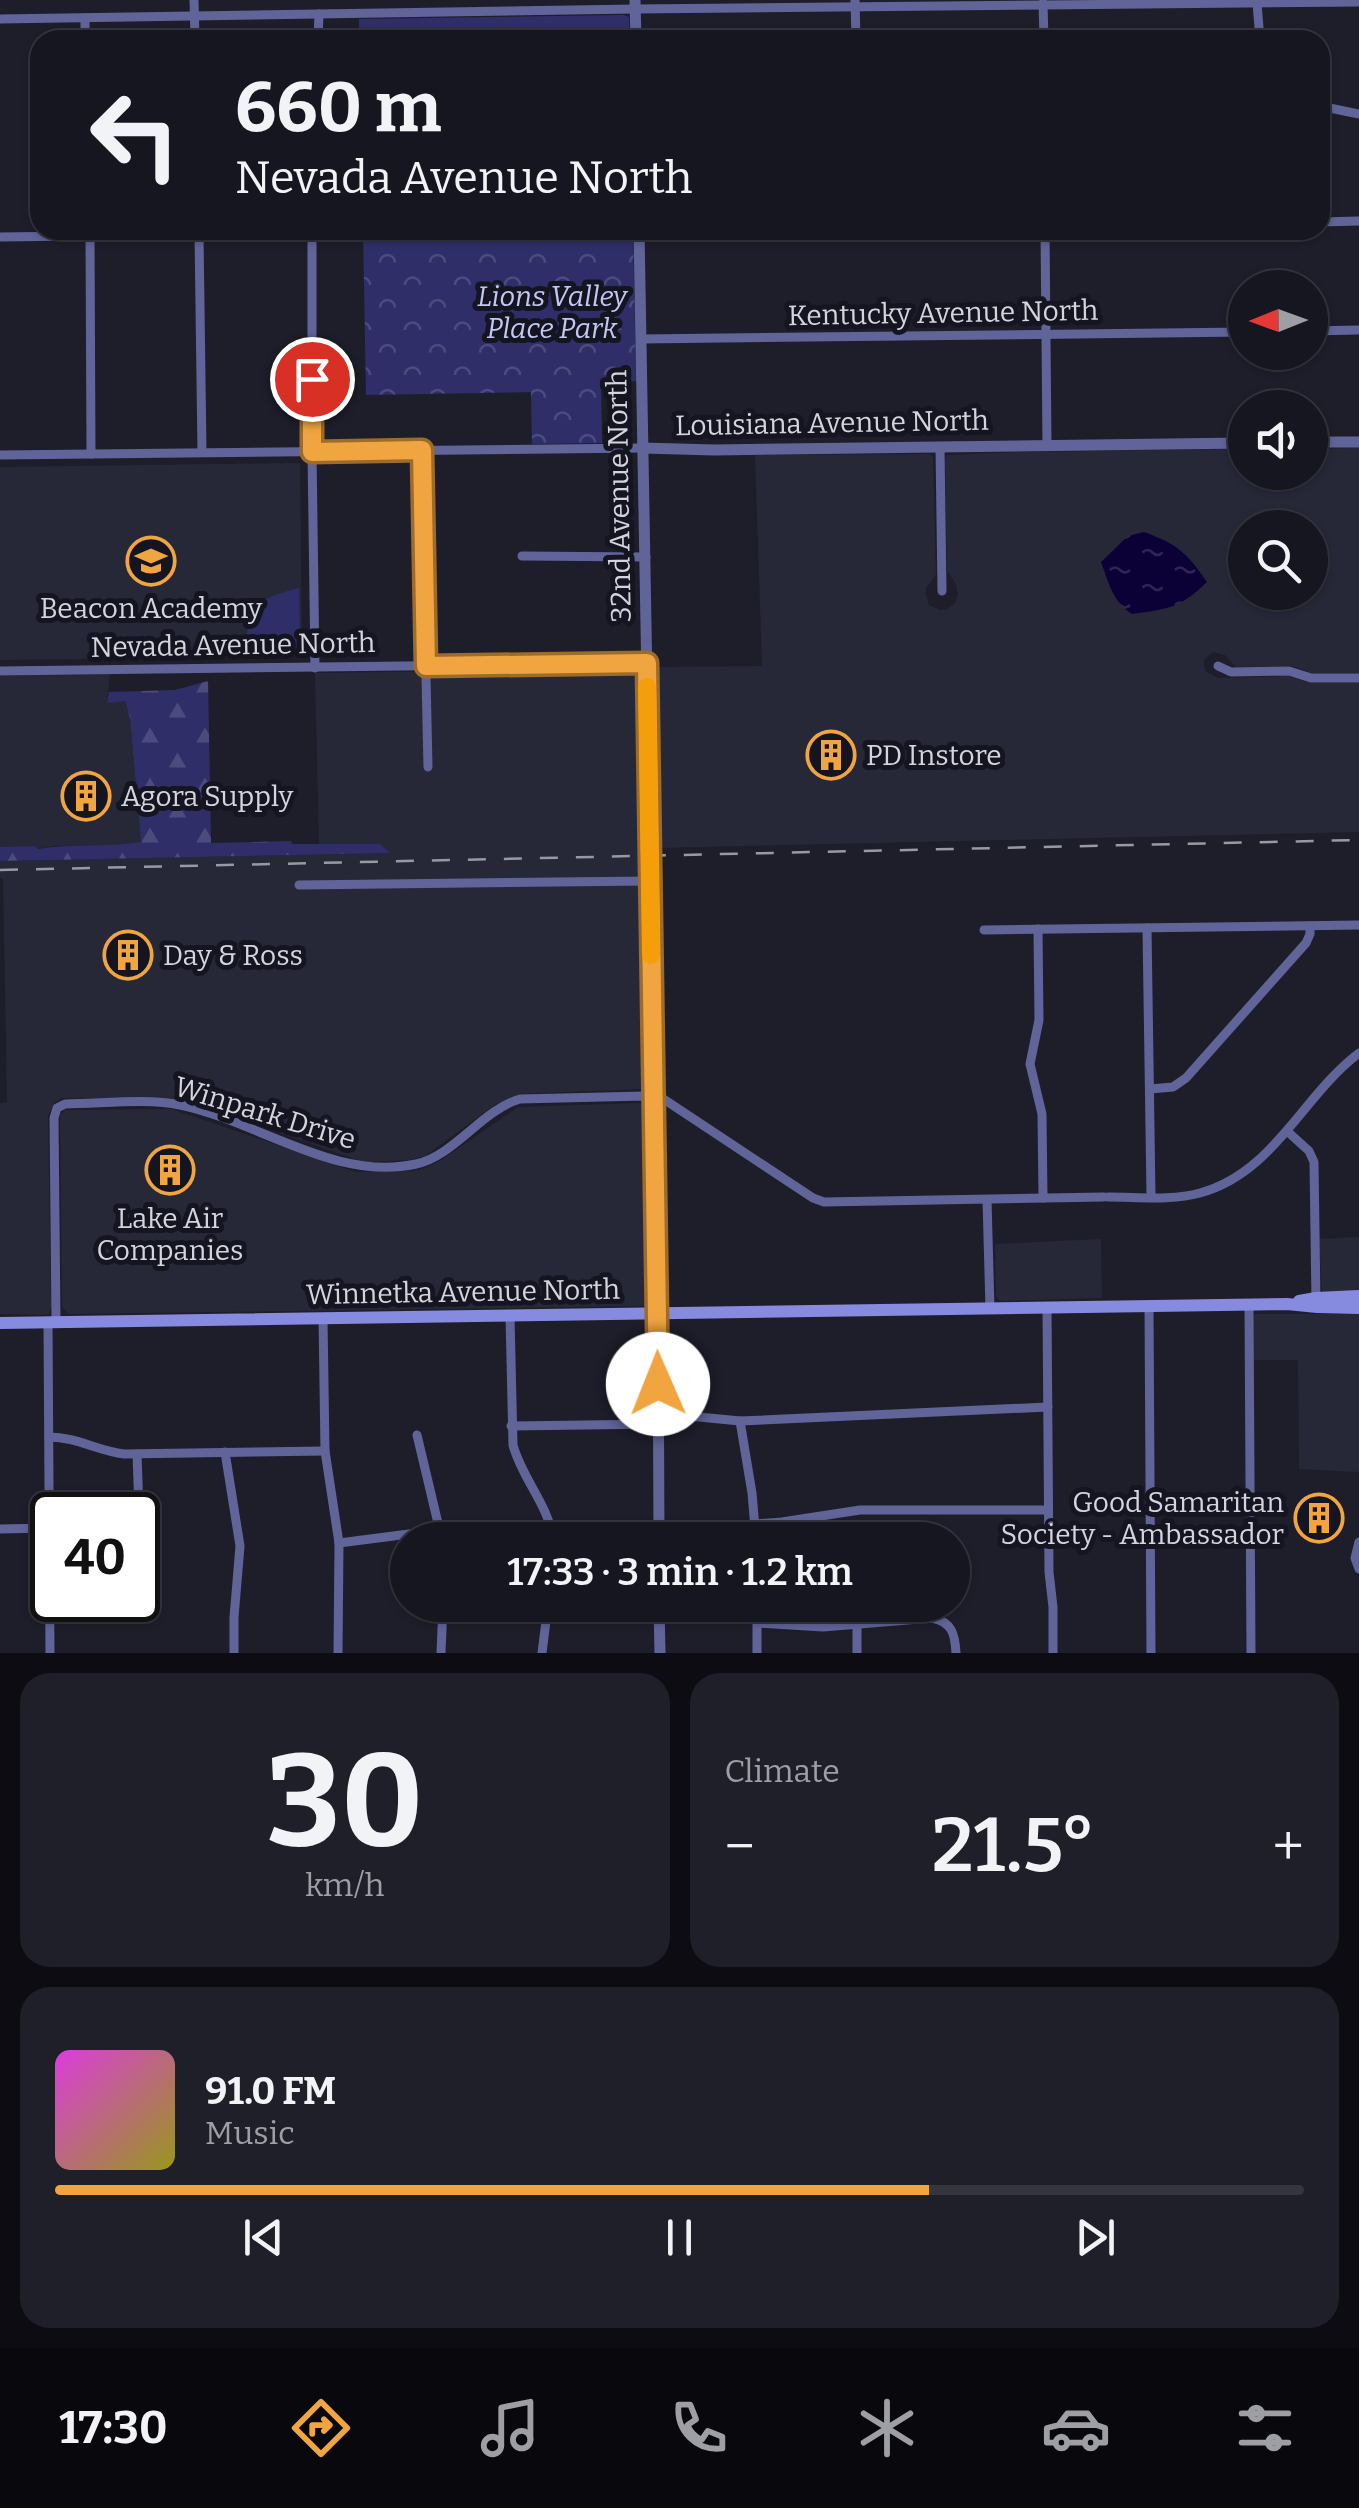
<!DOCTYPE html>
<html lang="en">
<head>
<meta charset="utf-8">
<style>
  :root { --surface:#161620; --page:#1f1f29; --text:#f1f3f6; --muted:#9e9fa5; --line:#35353e; --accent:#f1a540 }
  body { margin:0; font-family:Bitter,serif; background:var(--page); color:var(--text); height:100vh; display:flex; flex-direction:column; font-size:38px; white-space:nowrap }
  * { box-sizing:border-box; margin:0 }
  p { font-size:32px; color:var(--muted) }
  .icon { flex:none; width:55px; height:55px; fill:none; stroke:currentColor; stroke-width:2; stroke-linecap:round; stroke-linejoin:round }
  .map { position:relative; height:1653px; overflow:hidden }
  .drawer { display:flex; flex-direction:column; gap:20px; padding:20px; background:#0c0c12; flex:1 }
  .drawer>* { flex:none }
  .guide { position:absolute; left:30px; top:30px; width:1300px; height:210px; border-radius:30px; box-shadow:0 2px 8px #0004,0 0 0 2px var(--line); background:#161620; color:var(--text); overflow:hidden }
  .needle { width:65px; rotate:269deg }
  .tools { position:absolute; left:1228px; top:270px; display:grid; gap:20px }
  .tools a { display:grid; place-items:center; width:100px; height:100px; border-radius:50%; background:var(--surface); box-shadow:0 2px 8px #0004,0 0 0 2px var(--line); font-size:50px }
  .speed { position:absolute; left:30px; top:1492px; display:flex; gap:20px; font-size:50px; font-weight:700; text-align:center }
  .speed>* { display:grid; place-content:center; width:130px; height:130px; border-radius:50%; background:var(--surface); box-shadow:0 2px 8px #0004,0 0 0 2px var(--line); line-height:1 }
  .speed .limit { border:5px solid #111; border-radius:15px; background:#fff; color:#111 }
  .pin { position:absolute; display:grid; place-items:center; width:85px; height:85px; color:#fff; margin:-42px; border:5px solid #fff; border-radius:50%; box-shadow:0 2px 10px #0007 }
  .me { position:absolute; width:110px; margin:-55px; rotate:359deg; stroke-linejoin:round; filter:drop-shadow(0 0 8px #0008) }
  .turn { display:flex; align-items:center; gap:35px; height:210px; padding:0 40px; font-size:45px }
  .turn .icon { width:130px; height:130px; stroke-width:2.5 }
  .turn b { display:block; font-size:70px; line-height:85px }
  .big { font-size:75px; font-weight:600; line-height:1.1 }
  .drawer .card { flex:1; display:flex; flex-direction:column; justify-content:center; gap:15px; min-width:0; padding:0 35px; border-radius:30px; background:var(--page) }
  .drawer .dial { align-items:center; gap:0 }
  .dial b { font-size:130px; line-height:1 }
  .song { display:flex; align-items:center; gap:30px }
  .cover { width:120px; height:120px; border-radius:15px; background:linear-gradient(135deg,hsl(300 70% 55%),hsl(60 70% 35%)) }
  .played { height:10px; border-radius:5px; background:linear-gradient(90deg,var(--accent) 70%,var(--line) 70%) }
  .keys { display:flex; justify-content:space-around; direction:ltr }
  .heat { display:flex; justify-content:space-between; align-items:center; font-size:55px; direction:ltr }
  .drawer .tiles { flex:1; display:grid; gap:20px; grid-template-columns:1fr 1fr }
  .card:last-child { grid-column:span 2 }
  .trip { position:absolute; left:390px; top:1522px; width:580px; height:100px; border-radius:50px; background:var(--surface); box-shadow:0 2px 8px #0004,0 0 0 2px var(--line); font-weight:600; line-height:100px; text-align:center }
  .dock { display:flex; height:160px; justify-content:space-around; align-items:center; background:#09090d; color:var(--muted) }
  .dock .icon { width:70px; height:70px }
  .dock .on { color:var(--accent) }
  .dock b { font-size:45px; color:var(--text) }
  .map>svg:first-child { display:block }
</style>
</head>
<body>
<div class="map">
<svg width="1359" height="1653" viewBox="0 0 1359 1653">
  <defs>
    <pattern id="forest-firs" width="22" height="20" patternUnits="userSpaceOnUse" patternTransform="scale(2.5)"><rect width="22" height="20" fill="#2f2e69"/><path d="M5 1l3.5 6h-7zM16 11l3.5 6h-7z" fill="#4c4b7e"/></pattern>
    <pattern id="park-crowns" width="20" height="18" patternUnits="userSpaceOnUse" patternTransform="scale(2.5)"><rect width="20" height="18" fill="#2f2e69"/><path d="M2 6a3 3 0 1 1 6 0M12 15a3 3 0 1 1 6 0" fill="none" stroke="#4c4b7e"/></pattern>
    <pattern id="water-ripples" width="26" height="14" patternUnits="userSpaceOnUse" patternTransform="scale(2.5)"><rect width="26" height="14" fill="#0b0137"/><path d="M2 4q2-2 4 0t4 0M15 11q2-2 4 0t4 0" fill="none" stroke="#2e2553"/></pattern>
  </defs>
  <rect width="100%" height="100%" fill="#1d1e2a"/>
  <g fill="#262838" fill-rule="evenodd">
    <path d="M1359 448V673H1311L1293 666 1236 667 1225 655 1213 652 1204 659V665L1206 672 1218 678 1287 676 1311 683H1359V832L657 848 654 667 762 666 755 455 930 454 933 456 936 575 926 588V595L929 605 940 610H946L955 603 958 595 956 584 947 571 945 458 947 455 1017 452 1245 449V472H1310V449ZM1245 528H1310V592H1245Z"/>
    <polygon points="300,463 302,656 0,660 0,467"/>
    <polygon points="635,669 639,673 642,839 645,1087 643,1089 519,1094 496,1104 425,1156 410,1160 363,1162 183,1099 62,1098 54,1103 48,1116 51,1308 49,1314 45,1315 0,1314 0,1103 7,1102 3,879 0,878 0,861 389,853 380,844 319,844 315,673"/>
    <polygon points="110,674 107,702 125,701 130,718 141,842 120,845 54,846 37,849 35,846 0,847 0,676"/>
    <polygon points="641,1103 646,1107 650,1302 648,1306 68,1314 62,1307 60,1115 65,1110 172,1109 356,1172 413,1171 425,1168 440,1161 518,1107"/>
    <polygon points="1359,1237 1359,1292 1322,1292 1319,1239"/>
    <polygon points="1101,1239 1102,1298 1000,1301 996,1296 995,1244"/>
    <polygon points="1254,1314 1359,1314 1359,1472 1299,1469 1298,1360 1253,1360"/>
  </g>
  <path fill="url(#forest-firs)" d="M208 681 211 843 291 841 292 844H380L390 853 0 861V847L35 846 38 849C72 843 106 848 141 842L130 718 125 701 107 703 109 692 175 690Z"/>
  <g fill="url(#park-crowns)">
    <polygon points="624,15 629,17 630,40 359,40 359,19"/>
    <polygon points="363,230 633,230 636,381 601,383 602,443 532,444 531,392 366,395"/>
  </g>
  <path fill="#2f2e69" d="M299 588 300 643 292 650H244C250 606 255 599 299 588Z"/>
  <path fill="url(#water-ripples)" d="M1144 532C1179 545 1186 552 1207 582 1180 608 1169 609 1132 614 1112 601 1109 583 1101 562L1128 536Z"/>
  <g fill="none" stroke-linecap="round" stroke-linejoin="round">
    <g stroke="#616499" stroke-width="9">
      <polyline points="194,0 195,40"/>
      <polyline points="855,0 856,40"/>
      <polyline points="1043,3 1044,40"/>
      <polyline points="1257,3 1260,40"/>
      <polyline points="85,18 85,40"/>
      <polyline points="0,19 635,9 1359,2"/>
      <polyline points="318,40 319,14"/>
      <polyline points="1320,106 1359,114"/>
      <polyline points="1320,222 1359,221"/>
      <polyline points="312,230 312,451 315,668"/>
      <polyline points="1045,230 1047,445"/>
      <polyline points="90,233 91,454"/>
      <polyline points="199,233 202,452"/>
      <polyline points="0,237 312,233"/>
      <polyline points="1310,331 1359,330"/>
      <polyline points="641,339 1245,332"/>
      <polyline points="940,447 942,591"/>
      <polyline points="421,450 428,767"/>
      <polyline points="0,455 643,448"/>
      <polyline points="522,556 646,557"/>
      <polyline points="1218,666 1231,672 1289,671 1311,678 1359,678"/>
      <polyline points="0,671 647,663"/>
      <polyline points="299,885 650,881"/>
      <polyline points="1147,928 1151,1196"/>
      <polyline points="1038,929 1039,1020 1030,1064 1042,1114 1043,1198"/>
      <polyline points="984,930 1359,925"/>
      <polyline points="1150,1089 1173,1087 1186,1078 1306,943 1310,934 1310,926"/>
      <polyline points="1287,1131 1309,1151 1314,1162 1316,1302"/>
      <path d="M1108 1197C1138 1197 1172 1201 1200 1193 1274 1173 1302 1096 1359 1053"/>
      <polyline points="987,1200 990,1309"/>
      <polyline points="1249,1304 1251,1653"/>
      <polyline points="1149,1306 1151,1653"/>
      <polyline points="1047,1308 1049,1572 1053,1607 1053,1653"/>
      <path d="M510 1316 513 1445C522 1479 549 1505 553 1540"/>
      <polyline points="323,1318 325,1451 339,1543 338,1653"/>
      <path d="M56 1321 54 1118 57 1108 65 1104C100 1104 147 1098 180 1105 258 1121 335 1182 416 1164 454 1156 482 1110 520 1099L644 1096 665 1100 813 1198 824 1202 1104 1197"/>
      <polyline points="48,1322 50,1653"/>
      <polyline points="658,1413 740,1421 1048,1407"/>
      <polyline points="740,1421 752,1493 756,1540"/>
      <polyline points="511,1426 658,1424"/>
      <polyline points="417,1435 442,1540"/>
      <path d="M49 1437C76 1437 98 1451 124 1454L325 1451"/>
      <polyline points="225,1452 240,1546 234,1617 234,1653"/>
      <polyline points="137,1454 140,1539 146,1590"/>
      <polyline points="755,1524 782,1522 860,1510 1048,1510"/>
      <polyline points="0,1529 49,1528"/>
      <polyline points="1359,1542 1355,1558 1359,1569"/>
      <polyline points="339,1543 440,1530"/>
      <polyline points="757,1605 757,1653"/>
      <path d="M757 1623 823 1627 932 1618C952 1622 955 1634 956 1653"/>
      <polyline points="857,1625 857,1653"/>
      <polyline points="441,1653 443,1605"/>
      <polyline points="542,1653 548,1605"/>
    </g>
    <g stroke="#616499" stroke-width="11">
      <polyline points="635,0 636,40"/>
      <polyline points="639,230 658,1304 659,1540"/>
      <polyline points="1310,442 1359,442"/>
      <polyline points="643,448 714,450 1245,443"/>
      <polyline points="659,1605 660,1653"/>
    </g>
    <g stroke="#868bdf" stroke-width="12">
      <polyline points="1299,1301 1316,1298 1359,1296"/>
      <polyline points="0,1323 1287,1304 1317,1307 1359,1308"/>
    </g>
    <polyline stroke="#9899a3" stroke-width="2.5" stroke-dasharray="18 18" stroke-linecap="butt" points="0,870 1359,840"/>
  </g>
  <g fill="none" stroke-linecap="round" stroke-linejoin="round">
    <g stroke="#9d6b2a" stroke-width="25">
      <polyline id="route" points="312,379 312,452 422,450 426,666 647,663 658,1384"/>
    </g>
    <use href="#route" stroke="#f1a540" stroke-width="18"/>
    <polyline stroke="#f59e0b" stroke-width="18" points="647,687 651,955"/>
  </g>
  <defs>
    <g id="school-ring" transform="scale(2.5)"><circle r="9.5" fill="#141520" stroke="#f1a540" stroke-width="1.5"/><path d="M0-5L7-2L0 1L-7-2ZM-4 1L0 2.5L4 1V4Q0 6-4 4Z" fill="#f1a540"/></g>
    <g id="building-ring" transform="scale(2.5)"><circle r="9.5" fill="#141520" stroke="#f1a540" stroke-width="1.5"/><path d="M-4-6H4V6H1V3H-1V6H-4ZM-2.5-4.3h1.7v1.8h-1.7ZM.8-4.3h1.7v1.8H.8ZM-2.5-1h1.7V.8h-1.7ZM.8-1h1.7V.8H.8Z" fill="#f1a540"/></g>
  </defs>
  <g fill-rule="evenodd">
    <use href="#school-ring" x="151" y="561"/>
    <use href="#building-ring" x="831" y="755"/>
    <use href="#building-ring" x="86" y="796"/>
    <use href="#building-ring" x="128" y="955"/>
    <use href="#building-ring" x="170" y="1170"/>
    <use href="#building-ring" x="1319" y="1518"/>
  </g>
  <g text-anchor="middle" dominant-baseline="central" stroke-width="10" stroke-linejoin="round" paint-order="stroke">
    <g font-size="28" font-style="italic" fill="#c3c8f3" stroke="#141520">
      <text x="552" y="296">Lions Valley<tspan x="552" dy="32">Place Park</tspan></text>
    </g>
    <g font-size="28" fill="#d3d4dc" stroke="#141520">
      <text transform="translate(943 313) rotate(-1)">Kentucky Avenue North</text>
      <text transform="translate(832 423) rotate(-1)">Louisiana Avenue North</text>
      <text transform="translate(619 496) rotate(-91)">32nd Avenue North</text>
      <text transform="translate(233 645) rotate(-1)">Nevada Avenue North</text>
      <text transform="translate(265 1113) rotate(17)">Winpark Drive</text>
      <text transform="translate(463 1292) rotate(-1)">Winnetka Avenue North</text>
    </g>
    <g font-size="28" fill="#d3d4dc" stroke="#141520" text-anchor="start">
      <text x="151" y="608" text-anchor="middle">Beacon Academy</text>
      <text x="866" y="755">PD Instore</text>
      <text x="121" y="796">Agora Supply</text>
      <text x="163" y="955">Day &amp; Ross</text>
      <text x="170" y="1218" text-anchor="middle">Lake Air<tspan x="170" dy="32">Companies</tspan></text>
      <text x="1284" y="1502" text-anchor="end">Good Samaritan<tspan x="1284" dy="32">Society - Ambassador</tspan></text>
    </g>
  </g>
</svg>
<div class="tools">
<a><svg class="needle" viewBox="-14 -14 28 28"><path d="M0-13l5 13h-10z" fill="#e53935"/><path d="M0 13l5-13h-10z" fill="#9e9fa5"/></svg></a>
<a><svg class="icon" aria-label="sound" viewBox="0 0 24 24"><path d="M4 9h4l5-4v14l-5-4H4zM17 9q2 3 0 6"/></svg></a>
<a><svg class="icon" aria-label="search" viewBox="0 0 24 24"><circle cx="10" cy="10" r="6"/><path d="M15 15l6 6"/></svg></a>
</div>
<div class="speed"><div class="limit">40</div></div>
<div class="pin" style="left:312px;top:379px;background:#d93025"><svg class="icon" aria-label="arrive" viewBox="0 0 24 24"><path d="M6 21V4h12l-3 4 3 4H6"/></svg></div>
<svg class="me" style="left:658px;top:1384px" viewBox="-20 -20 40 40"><circle r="19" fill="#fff"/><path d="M0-13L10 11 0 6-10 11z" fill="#f1a540"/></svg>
<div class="trip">17:33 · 3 min · 1.2 km</div>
<div class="guide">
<div class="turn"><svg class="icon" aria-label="left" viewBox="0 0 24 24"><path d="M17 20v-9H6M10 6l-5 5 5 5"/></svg><div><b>660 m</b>Nevada Avenue North</div></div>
</div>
</div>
<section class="drawer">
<div class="tiles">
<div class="card dial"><b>30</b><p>km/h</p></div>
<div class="card"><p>Climate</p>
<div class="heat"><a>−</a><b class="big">21.5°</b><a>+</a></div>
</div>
<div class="card">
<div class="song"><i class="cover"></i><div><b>91.0 FM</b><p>Music</p></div></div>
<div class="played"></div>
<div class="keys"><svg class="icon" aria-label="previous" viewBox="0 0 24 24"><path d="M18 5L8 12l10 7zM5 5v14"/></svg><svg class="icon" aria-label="pause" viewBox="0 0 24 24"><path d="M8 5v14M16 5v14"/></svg><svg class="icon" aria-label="next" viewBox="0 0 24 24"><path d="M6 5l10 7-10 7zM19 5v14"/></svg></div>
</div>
</div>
</section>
<nav class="dock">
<b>17:30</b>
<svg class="icon on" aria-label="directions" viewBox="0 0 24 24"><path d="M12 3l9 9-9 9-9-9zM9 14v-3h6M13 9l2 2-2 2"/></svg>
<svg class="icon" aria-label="music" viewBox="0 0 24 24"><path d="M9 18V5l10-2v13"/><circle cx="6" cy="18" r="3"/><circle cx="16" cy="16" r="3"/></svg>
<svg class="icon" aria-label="phone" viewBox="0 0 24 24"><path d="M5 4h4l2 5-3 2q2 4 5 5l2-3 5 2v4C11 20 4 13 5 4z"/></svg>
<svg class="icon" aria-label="climate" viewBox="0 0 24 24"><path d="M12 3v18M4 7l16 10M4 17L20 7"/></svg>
<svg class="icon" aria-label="car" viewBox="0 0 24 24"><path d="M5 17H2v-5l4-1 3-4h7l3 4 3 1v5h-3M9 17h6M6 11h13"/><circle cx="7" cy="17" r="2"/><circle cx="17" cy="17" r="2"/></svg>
<svg class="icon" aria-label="filters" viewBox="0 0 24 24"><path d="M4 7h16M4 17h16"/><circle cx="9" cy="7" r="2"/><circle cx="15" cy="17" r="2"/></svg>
</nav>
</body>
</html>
